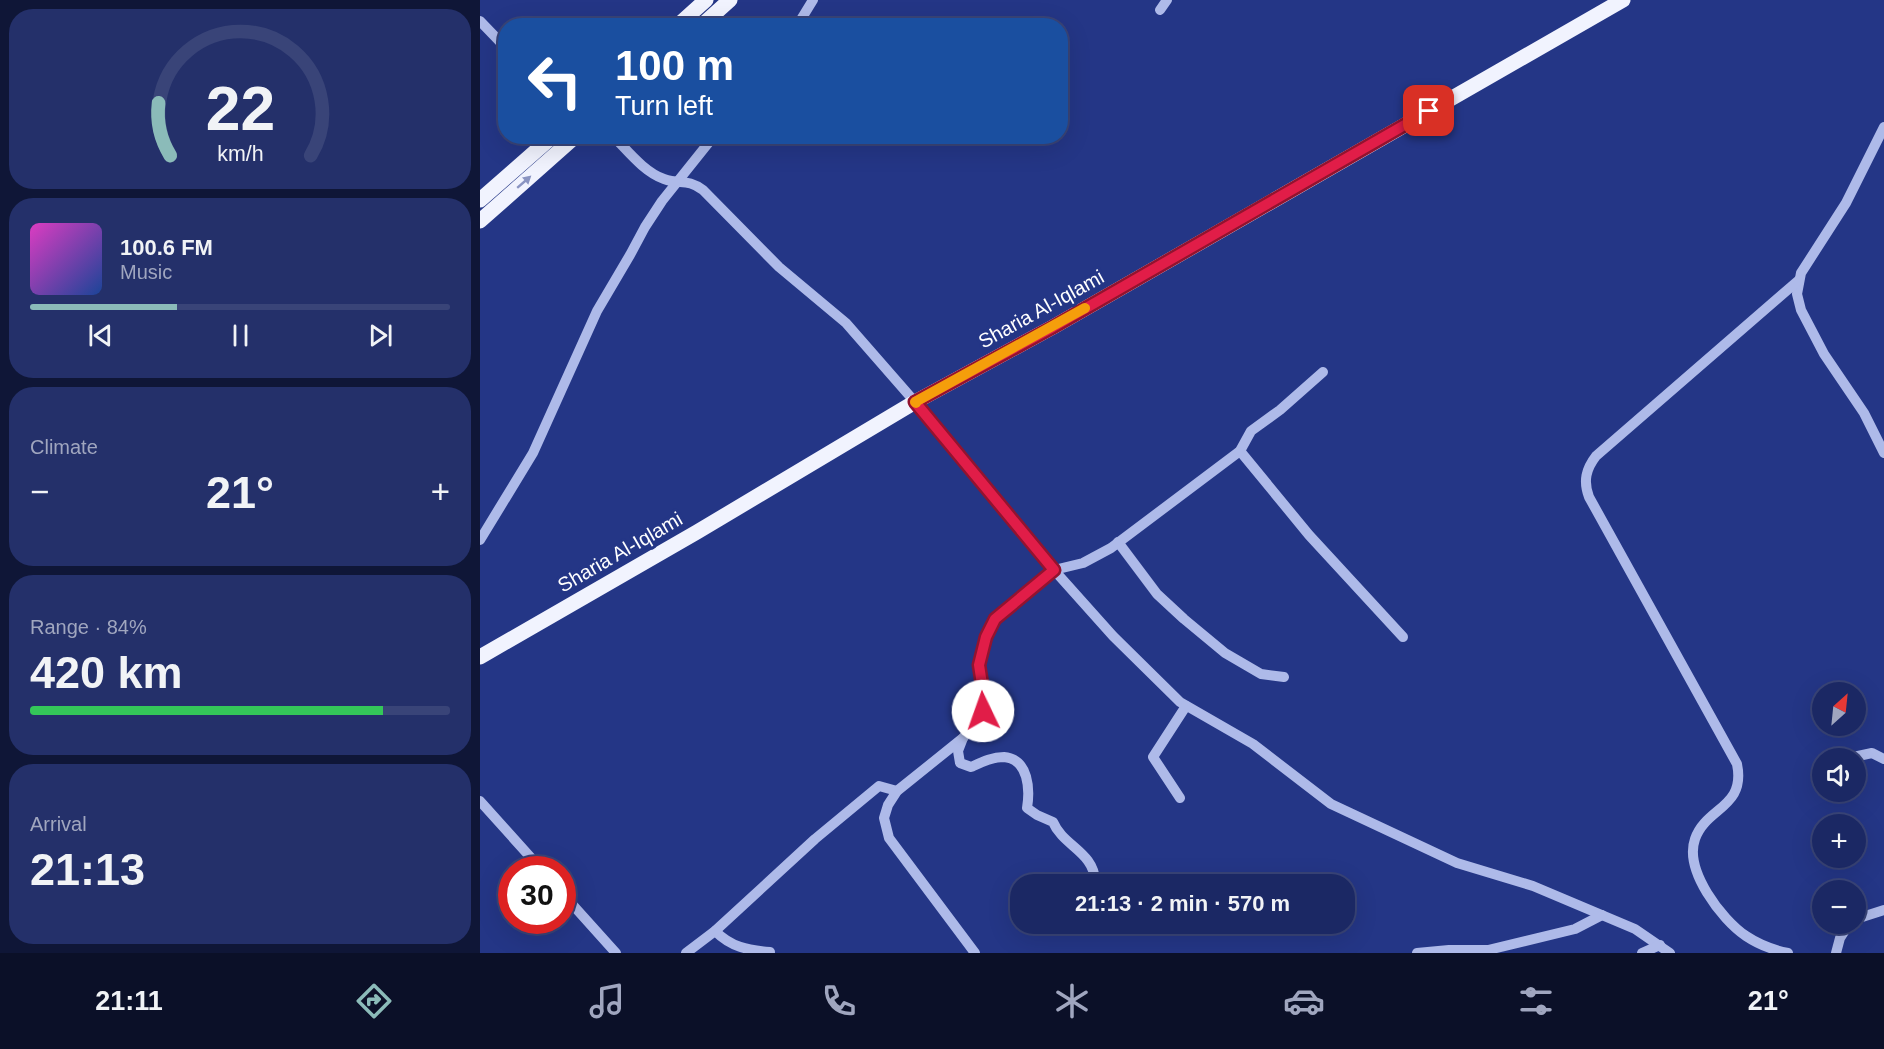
<!DOCTYPE html>
<html lang="en">
<head>
<meta charset="utf-8">
<style>
  :root { --surface:#1b2864; --page:#24306a; --text:#f1f3f6; --muted:#a0a6bf; --line:#394478; --accent:#8bbbb9 }
  body { margin:0; font-family:Arial,sans-serif; background:var(--page); color:var(--text); height:100vh; display:flex; flex-direction:column; font-size:22px; white-space:nowrap }
  * { box-sizing:border-box; margin:0 }
  p { font-size:20px; color:var(--muted) }
  .icon { flex:none; width:33px; height:33px; fill:none; stroke:currentColor; stroke-width:2; stroke-linecap:round; stroke-linejoin:round }
  .map { position:relative; flex:1; overflow:hidden }
  .side { display:flex; flex-direction:column; gap:9px; padding:9px; background:#0f1637; width:480px }
  .side>* { flex:none }
  .hud { position:absolute; left:18px; top:18px; width:570px; height:126px; border-radius:24px; box-shadow:0 6px 24px #0002,0 0 0 2px var(--line); background:#1a4fa0; color:#fff; overflow:hidden }
  .needle { width:39px; rotate:27deg }
  .tools { position:absolute; left:1332px; top:682px; display:grid; gap:12px }
  .tools a { display:grid; place-items:center; width:54px; height:54px; border-radius:50%; background:var(--surface); box-shadow:0 6px 24px #0002,0 0 0 2px var(--line); font-size:30px }
  .speed { position:absolute; left:18px; top:856px; display:flex; gap:12px; font-size:30px; font-weight:700; text-align:center }
  .speed>* { display:grid; place-content:center; width:78px; height:78px; border-radius:50%; background:var(--surface); box-shadow:0 6px 24px #0002,0 0 0 2px var(--line); line-height:1 }
  .speed .limit { border:9px solid #d22; background:#fff; color:#111 }
  .pin { position:absolute; display:grid; place-items:center; width:51px; height:51px; color:#fff; margin:-26px; border-radius:12px; box-shadow:0 3px 9px #0006 }
  .me { position:absolute; width:66px; margin:-33px; rotate:357deg; stroke-linejoin:round; filter:drop-shadow(0 0 4px #0008) }
  .turn { display:flex; align-items:center; gap:21px; height:126px; padding:0 18px; font-size:27px }
  .turn .icon { width:78px; height:78px; stroke-width:2.5 }
  .turn b { display:block; font-size:42px; line-height:51px }
  .big { font-size:45px; font-weight:700; line-height:1.1 }
  .side .tile { flex:1; display:flex; flex-direction:column; justify-content:center; gap:9px; min-width:0; padding:0 21px; border-radius:24px; background:var(--page) }
  .side .dial { align-items:center; gap:0 }
  .dial svg { height:156px; overflow:visible; fill:none; stroke:var(--line); stroke-width:7; stroke-linecap:round; text-anchor:middle }
  .dial text { fill:var(--text); stroke:none }
  .song { display:flex; align-items:center; gap:18px }
  .cover { width:72px; height:72px; border-radius:9px; background:linear-gradient(135deg,hsl(310 70% 55%),hsl(220 70% 35%)) }
  .played { height:6px; border-radius:3px; background:linear-gradient(90deg,var(--accent) 35%,var(--line) 35%) }
  .keys { display:flex; justify-content:space-around; direction:ltr }
  .heat { display:flex; justify-content:space-between; align-items:center; font-size:33px; direction:ltr }
  .charge { height:9px; border-radius:4px; background:linear-gradient(90deg,#34c759 84%,var(--line) 0) }
  .trip { position:absolute; left:530px; top:874px; width:345px; height:60px; border-radius:24px; background:var(--surface); box-shadow:0 6px 24px #0002,0 0 0 2px var(--line); font-weight:700; line-height:60px; text-align:center }
  .dock { display:flex; height:96px; justify-content:space-around; align-items:center; background:#0b1028; color:var(--muted) }
  .dock .icon { width:42px; height:42px }
  .dock .active { color:var(--accent) }
  .dock b { font-size:27px; color:var(--text) }
  main { display:flex; flex:1; min-height:0 }
  .map>svg:first-child { display:block }
</style>
</head>
<body>
<main>
<section class="side">
<div class="tile dial"><svg viewBox="0 0 100 80">
<path d="M14 69A42 42 0 1 1 86 69"/>
<path d="M14 69A42 42 0 0 1 8 42" stroke="#8bbbb9"/>
<text x="50" y="56" font-size="32" font-weight="700">22</text>
<text x="50" y="72" font-size="11">km/h</text>
</svg></div>
<div class="tile">
<div class="song"><i class="cover"></i><div><b>100.6 FM</b><p>Music</p></div></div>
<div class="played"></div>
<div class="keys"><svg class="icon" aria-label="previous" viewBox="0 0 24 24"><path d="M18 5L8 12l10 7zM5 5v14"/></svg><svg class="icon" aria-label="pause" viewBox="0 0 24 24"><path d="M8 5v14M16 5v14"/></svg><svg class="icon" aria-label="next" viewBox="0 0 24 24"><path d="M6 5l10 7-10 7zM19 5v14"/></svg></div>
</div>
<div class="tile"><p>Climate</p>
<div class="heat"><a>−</a><b class="big">21°</b><a>+</a></div>
</div>
<div class="tile"><p>Range · 84%</p><b class="big">420 km</b><div class="charge"></div></div>
<div class="tile"><p>Arrival</p><b class="big">21:13</b></div>
</section>
<div class="map">
<svg width="1404" height="953" viewBox="0 0 1404 953">
  <rect width="100%" height="100%" fill="#243686"/>
  <g fill="none" stroke-linecap="round" stroke-linejoin="round">
    <g stroke="#aebae9" stroke-width="10">
      <polyline points="680,10 687,0"/>
      <polyline points="0,21 26,48"/>
      <polyline points="317,26 333,0"/>
      <polyline points="1404,127 1366,203 1321,273 1317,294 1321,310 1344,354 1384,413 1404,453"/>
      <path d="M133 136C148 151 164 172 184 179 200 185 207 178 223 190L299 267 366 323 435 402 574 570 633 636 700 702 773 744 851 804 977 863 1053 886 1155 929 1190 953"/>
      <polyline points="760,451 829,535 923,637"/>
      <polyline points="0,540 53,453 117,311 150,255 165,227 182,201 234,136"/>
      <polyline points="638,542 677,594 704,619 745,653 781,674 804,677"/>
      <path d="M483 738 478 751 480 763 491 767C502 762 512 757 524 757 549 759 550 790 547 808L557 815 573 822C583 846 614 852 615 881L620 885"/>
      <polyline points="1364,759 1392,753 1404,759"/>
      <polyline points="700,798 673,757 706,706"/>
      <polyline points="0,801 62,870"/>
      <polyline points="82,893 136,953"/>
      <polyline points="1376,919 1404,910"/>
      <path d="M235 931C251 947 267 950 290 952"/>
      <polyline points="206,953 235,931 335,839 399,786 417,791"/>
      <polyline points="495,953 409,838 404,818 408,805 417,791 483,738 503,711 504,697 499,665 506,637 515,619 574,570 603,563 631,548 760,451 771,431 800,410 843,372"/>
      <polyline points="937,953 969,950 1008,950 1095,929 1122,915"/>
      <polyline points="1162,953 1180,945"/>
      <path d="M1308 953C1293 950 1278 944 1266 936 1241 919 1204 870 1215 839 1226 807 1266 808 1257 764L1109 497C1103 481 1106 469 1116 456L1319 280"/>
      <polyline points="1356,953 1360,938 1369,924"/>
    </g>
    <g stroke="#f1f3fe" stroke-width="15">
      <polyline points="197,26 226,0"/>
      <polyline points="221,26 250,0"/>
      <polyline points="0,200 73,136"/>
      <polyline points="0,221 96,136"/>
      <polyline points="0,657 217,532 435,402 573,327 1143,0"/>
    </g>
  </g>
  <defs><path id="oneway-solid" d="M-6-.8H1V-3.2L6.5 0L1 3.2V.8H-6Z" transform="scale(1.5)"/></defs>
  <use fill="#8a94c2" href="#oneway-solid" transform="translate(44 182) rotate(-41)"/>
  <g fill="none" stroke-linecap="round" stroke-linejoin="round">
    <g stroke="#92132f" stroke-width="15">
      <polyline id="route" points="503,711 504,697 499,665 506,637 515,619 574,570 435,402 573,327 949,111"/>
    </g>
    <use href="#route" stroke="#e11d48" stroke-width="10"/>
    <polyline stroke="#f59e0b" stroke-width="10" points="436,403 435,402 605,308"/>
  </g>
  <g text-anchor="middle" dominant-baseline="central" stroke-width="6" stroke-linejoin="round" paint-order="stroke">
    <g font-size="20" fill="#fff" stroke="#243686">
      <text transform="translate(561 309) rotate(-29)">Sharia Al-Iqlami</text>
      <text transform="translate(140 552) rotate(-30)">Sharia Al-Iqlami</text>
    </g>
  </g>
</svg>
<div class="tools">
<a><svg class="needle" viewBox="-14 -14 28 28"><path d="M0-13l5 13h-10z" fill="#e53935"/><path d="M0 13l5-13h-10z" fill="#a0a6bf"/></svg></a>
<a><svg class="icon" aria-label="sound" viewBox="0 0 24 24"><path d="M4 9h4l5-4v14l-5-4H4zM17 9q2 3 0 6"/></svg></a>
<a>+</a>
<a>−</a>
</div>
<div class="speed"><div class="limit">30</div></div>
<div class="pin" style="left:949px;top:111px;background:#d93025"><svg class="icon" aria-label="arrive" viewBox="0 0 24 24"><path d="M6 21V4h12l-3 4 3 4H6"/></svg></div>
<svg class="me" style="left:503px;top:711px" viewBox="-20 -20 40 40"><circle r="19" fill="#fff"/><path d="M0-13L10 11 0 6-10 11z" fill="#e11d48"/></svg>
<div class="trip">21:13 · 2 min · 570 m</div>
<div class="hud">
<div class="turn"><svg class="icon" aria-label="left" viewBox="0 0 24 24"><path d="M17 20v-9H6M10 6l-5 5 5 5"/></svg><div><b>100 m</b>Turn left</div></div>
</div>
</div>
</main>
<nav class="dock">
<b>21:11</b>
<svg class="icon active" aria-label="directions" viewBox="0 0 24 24"><path d="M12 3l9 9-9 9-9-9zM9 14v-3h6M13 9l2 2-2 2"/></svg>
<svg class="icon" aria-label="music" viewBox="0 0 24 24"><path d="M9 18V5l10-2v13"/><circle cx="6" cy="18" r="3"/><circle cx="16" cy="16" r="3"/></svg>
<svg class="icon" aria-label="phone" viewBox="0 0 24 24"><path d="M5 4h4l2 5-3 2q2 4 5 5l2-3 5 2v4C11 20 4 13 5 4z"/></svg>
<svg class="icon" aria-label="climate" viewBox="0 0 24 24"><path d="M12 3v18M4 7l16 10M4 17L20 7"/></svg>
<svg class="icon" aria-label="car" viewBox="0 0 24 24"><path d="M5 17H2v-5l4-1 3-4h7l3 4 3 1v5h-3M9 17h6M6 11h13"/><circle cx="7" cy="17" r="2"/><circle cx="17" cy="17" r="2"/></svg>
<svg class="icon" aria-label="filters" viewBox="0 0 24 24"><path d="M4 7h16M4 17h16"/><circle cx="9" cy="7" r="2"/><circle cx="15" cy="17" r="2"/></svg>
<b>21°</b>
</nav>
</body>
</html>
